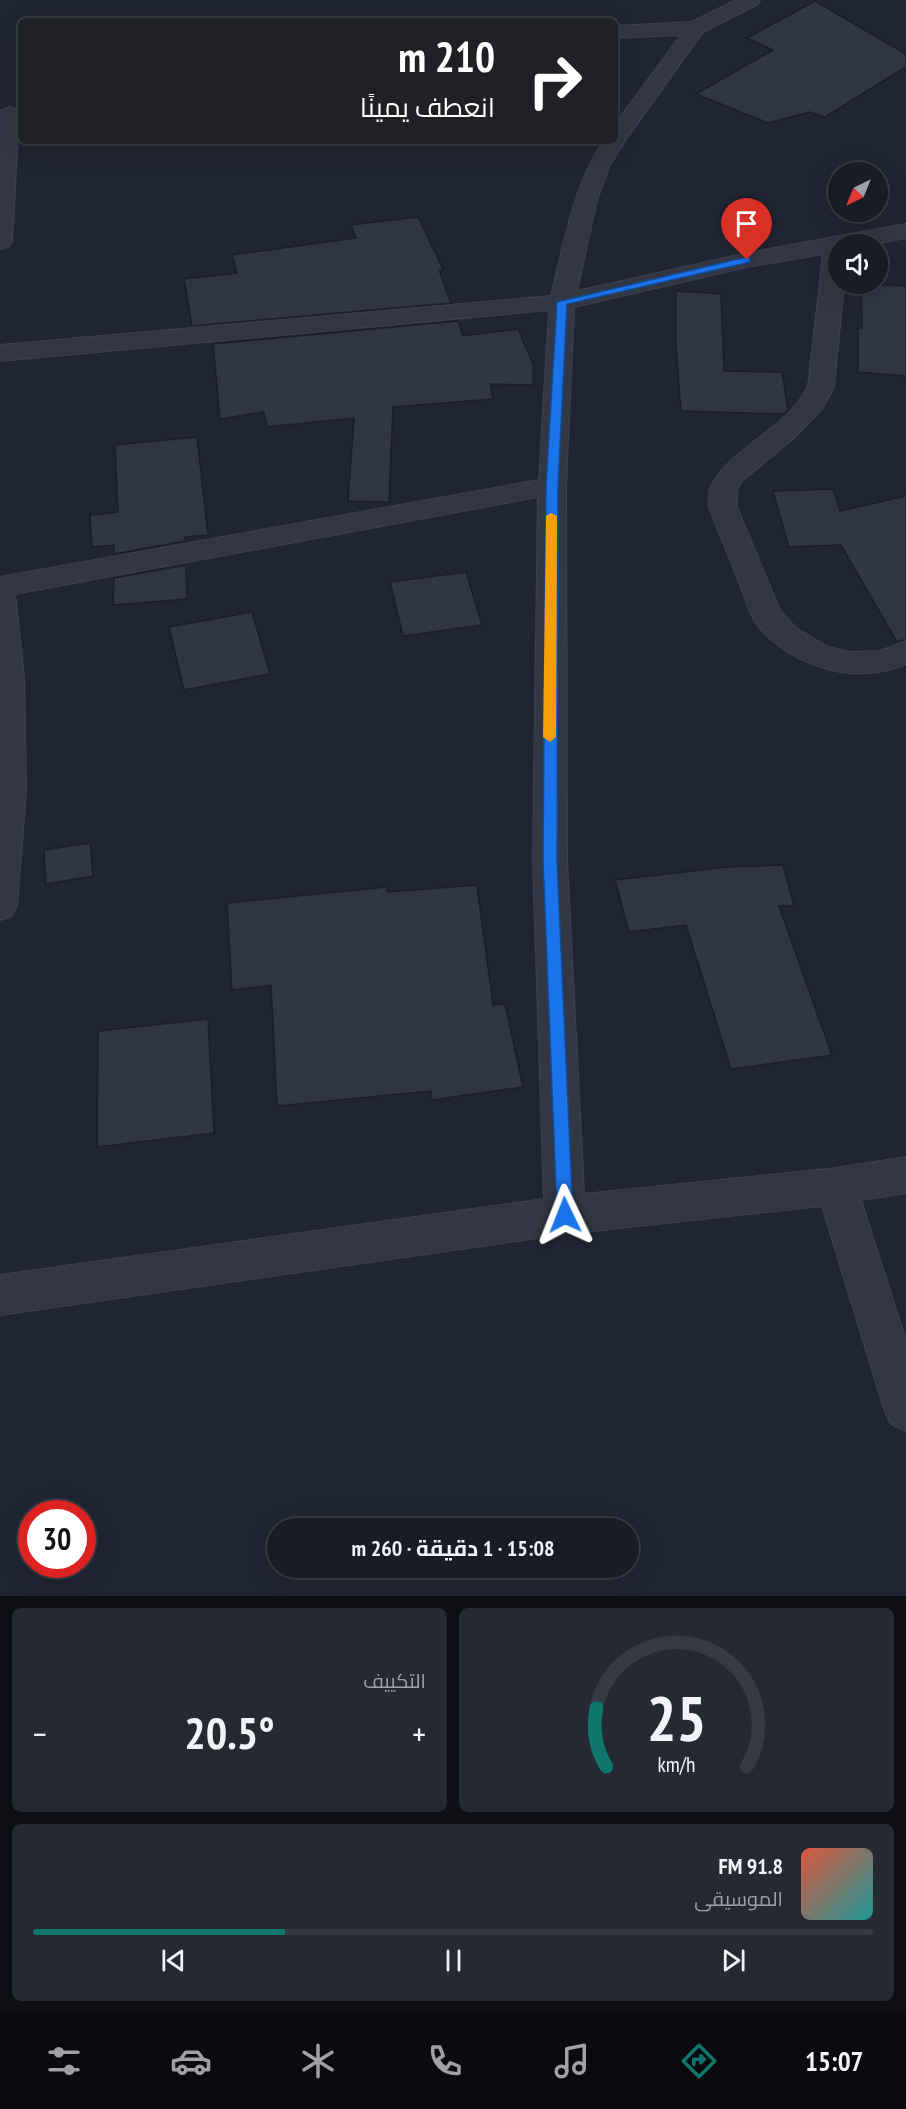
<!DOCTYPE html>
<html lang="ar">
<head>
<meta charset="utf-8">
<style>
  :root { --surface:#181c26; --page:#252932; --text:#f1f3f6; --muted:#9fa1a7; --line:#363a43; --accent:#0f766e }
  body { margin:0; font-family:"PT Sans Narrow",Cairo,sans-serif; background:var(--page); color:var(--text); direction:rtl; height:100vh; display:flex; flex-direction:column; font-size:22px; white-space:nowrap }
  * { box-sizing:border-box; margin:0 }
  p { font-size:20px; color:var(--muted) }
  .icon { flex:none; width:33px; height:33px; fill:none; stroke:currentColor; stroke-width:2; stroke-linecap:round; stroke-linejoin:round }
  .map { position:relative; height:1596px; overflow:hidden; direction:ltr }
  .panel { display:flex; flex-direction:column; gap:12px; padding:12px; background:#0d0f15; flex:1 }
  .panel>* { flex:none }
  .guide { position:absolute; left:18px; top:18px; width:600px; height:126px; border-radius:9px; box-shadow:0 6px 24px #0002,0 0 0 2px var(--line); direction:rtl; background:#202124; color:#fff; overflow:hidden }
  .needle { width:39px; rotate:223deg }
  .controls { position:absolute; left:828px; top:162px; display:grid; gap:12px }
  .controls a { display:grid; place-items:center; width:60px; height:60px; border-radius:50%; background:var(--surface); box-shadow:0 6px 24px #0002,0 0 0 2px var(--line); font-size:30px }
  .speed { position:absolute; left:18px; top:1500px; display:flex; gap:12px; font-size:30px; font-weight:700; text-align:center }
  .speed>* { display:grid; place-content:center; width:78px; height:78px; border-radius:50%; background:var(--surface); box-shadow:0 6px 24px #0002,0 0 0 2px var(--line); line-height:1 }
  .speed .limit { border:9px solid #d22; background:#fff; color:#111 }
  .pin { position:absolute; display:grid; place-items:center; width:51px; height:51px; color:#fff; margin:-62px -26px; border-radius:50% 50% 50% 0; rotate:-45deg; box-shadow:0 0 6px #0007 }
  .pin .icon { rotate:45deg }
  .me { position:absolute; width:66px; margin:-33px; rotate:358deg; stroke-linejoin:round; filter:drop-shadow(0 0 4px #0008) }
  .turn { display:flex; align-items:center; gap:21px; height:126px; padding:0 24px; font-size:27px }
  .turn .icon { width:78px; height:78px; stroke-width:2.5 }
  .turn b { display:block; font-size:42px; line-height:51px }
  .big { font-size:45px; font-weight:700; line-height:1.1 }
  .panel .tile { flex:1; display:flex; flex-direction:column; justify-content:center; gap:9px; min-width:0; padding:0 21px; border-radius:9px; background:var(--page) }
  .panel .dial { align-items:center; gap:0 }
  .dial svg { height:156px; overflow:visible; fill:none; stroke:var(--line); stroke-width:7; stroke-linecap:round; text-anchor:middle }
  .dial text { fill:var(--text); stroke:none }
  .song { display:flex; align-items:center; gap:18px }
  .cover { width:72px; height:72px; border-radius:9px; background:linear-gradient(135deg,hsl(10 70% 55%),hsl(180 70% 35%)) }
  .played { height:6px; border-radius:3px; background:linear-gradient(90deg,var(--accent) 30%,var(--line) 30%) }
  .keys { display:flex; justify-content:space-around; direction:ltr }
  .heat { display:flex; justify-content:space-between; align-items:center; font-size:33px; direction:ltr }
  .panel .tiles { flex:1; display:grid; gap:12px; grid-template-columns:1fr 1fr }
  .tile:last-child { grid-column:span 2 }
  .trip { position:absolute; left:267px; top:1518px; width:372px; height:60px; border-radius:30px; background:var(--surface); box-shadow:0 6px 24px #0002,0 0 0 2px var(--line); font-weight:700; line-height:60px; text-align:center; direction:rtl }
  .tabs { display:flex; height:96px; justify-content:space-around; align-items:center; background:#0a0b0f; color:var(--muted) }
  .tabs .icon { width:42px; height:42px }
  .tabs .on { color:var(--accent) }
  .tabs b { font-size:27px; color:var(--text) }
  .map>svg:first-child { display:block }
</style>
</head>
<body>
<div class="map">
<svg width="906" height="1596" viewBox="0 0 906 1596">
  <rect width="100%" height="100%" fill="#202532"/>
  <g fill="#303646" stroke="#1b1f2a" stroke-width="1.5">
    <polygon points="815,1 906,54 906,67 825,117 810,112 768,123 696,94 773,50 747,38"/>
    <polygon points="418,217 443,269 439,270 451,303 192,326 184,279 237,273 232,255 356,238 351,225"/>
    <polygon points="861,284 906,286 906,376 858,372 858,328 862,328"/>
    <polygon points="676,291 721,294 724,371 782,372 788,410 784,414 681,411 676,346"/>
    <polygon points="458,321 463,336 518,329 533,364 533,385 490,384 493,399 393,407 389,502 348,501 354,418 267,427 264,412 220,419 213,344"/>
    <polygon points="197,437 208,535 185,537 185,541 114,554 114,545 92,547 90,515 118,512 115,445"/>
    <polygon points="833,489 840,511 906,496 906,639 897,642 841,545 789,547 773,491"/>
    <polygon points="186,565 187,599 113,605 114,578"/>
    <polygon points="466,572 482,625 403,636 390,582"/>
    <polygon points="252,612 270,674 184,690 169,627"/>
    <polygon points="90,843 93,876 46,884 44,850"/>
    <polygon points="783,865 794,906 779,906 832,1055 731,1069 686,925 629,932 615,880 727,867"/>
    <polygon points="477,885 493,1005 505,1004 523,1087 432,1100 431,1091 277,1106 271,985 232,990 227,903 387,887 388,892"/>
    <polygon points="208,1019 214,1133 97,1147 98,1031"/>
  </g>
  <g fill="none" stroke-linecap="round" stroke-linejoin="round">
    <g stroke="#3d414d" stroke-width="2">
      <g id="minor">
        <path d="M736 0H760L758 4 703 32 625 141 610 165 597 200 577 291 747 253 906 224V238L874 244H838V284H844L834 387 822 409 793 439 743 480 737 490V507L780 611 796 628 828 647 849 652 880 651 906 641V664C857 687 788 666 756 623 748 612 745 597 740 585 730 559 719 533 709 507 709 501 708 494 710 488 727 450 786 430 808 387L823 254 747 267 574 307 566 486 567 860 584 1194 836 1168 906 1157V1193L861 1200 906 1341V1431L891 1424 884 1409 822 1206 565 1234 0 1315V1275L544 1199 533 860 538 497 15 594 24 676 26 791 17 906 12 916 0 920V577L539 480 549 310 0 361V345L551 296C564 242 573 188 603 141H615V124L681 35 615 38V26L692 22Z"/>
        <polygon points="9,107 16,109 19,113 12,242 8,247 0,249 0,111"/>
      </g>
    </g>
    <use href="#minor" fill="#333743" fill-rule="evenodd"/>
  </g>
  <polygon fill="#1a73e8" stroke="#114b97" stroke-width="1.5" points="747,257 750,258 750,262 567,304 558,486 557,860 573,1215 571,1221 565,1223 559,1221 557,1215 543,860 546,486 557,302"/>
  <polygon fill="#f59e0b" points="551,513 557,516 556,737 550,742 543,737 546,516"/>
</svg>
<div class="controls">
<a><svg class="needle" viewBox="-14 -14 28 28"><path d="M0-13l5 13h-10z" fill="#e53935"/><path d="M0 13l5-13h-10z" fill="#9fa1a7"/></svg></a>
<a><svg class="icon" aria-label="sound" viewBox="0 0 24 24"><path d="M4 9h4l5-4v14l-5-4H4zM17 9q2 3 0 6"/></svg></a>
</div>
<div class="speed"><div class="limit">30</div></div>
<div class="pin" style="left:747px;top:260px;background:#d93025"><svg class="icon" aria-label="arrive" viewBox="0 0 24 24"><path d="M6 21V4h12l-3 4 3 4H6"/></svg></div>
<svg class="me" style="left:565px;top:1215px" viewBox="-20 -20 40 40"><path d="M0-17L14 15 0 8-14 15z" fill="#1a73e8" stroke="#fff" stroke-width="4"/></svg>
<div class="trip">15:08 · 1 دقيقة · 260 m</div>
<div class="guide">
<div class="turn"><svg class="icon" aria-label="right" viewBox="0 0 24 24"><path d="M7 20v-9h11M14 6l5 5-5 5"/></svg><div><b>210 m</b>انعطف يمينًا</div></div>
</div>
</div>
<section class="panel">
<div class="tiles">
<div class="tile dial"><svg viewBox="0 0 100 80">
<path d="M14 69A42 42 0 1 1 86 69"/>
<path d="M14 69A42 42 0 0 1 9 39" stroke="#0f766e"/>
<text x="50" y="56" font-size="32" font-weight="700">25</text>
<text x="50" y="72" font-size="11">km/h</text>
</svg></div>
<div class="tile"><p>التكييف</p>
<div class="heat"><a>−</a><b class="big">20.5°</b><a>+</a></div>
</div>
<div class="tile">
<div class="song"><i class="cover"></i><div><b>91.8 FM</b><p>الموسيقى</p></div></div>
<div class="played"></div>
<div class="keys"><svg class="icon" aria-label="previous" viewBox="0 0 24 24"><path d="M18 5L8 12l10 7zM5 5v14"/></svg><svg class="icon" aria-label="pause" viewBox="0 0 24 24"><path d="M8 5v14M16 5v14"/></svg><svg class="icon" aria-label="next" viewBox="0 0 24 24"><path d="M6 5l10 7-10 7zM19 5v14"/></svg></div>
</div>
</div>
</section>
<nav class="tabs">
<b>15:07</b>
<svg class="icon on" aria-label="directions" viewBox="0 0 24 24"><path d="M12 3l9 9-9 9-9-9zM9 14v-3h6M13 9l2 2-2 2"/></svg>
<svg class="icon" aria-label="music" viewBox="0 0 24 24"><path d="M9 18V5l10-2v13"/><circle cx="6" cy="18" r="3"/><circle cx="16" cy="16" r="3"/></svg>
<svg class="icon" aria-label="phone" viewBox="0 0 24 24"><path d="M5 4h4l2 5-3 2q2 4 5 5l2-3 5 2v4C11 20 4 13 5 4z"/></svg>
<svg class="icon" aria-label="climate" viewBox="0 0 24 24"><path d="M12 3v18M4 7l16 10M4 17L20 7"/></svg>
<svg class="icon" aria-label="car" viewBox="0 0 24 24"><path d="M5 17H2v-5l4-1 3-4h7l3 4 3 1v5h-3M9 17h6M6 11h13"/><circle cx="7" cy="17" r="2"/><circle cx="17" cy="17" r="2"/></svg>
<svg class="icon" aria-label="filters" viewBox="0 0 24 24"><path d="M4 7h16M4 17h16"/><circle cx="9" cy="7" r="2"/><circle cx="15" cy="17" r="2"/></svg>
</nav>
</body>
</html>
